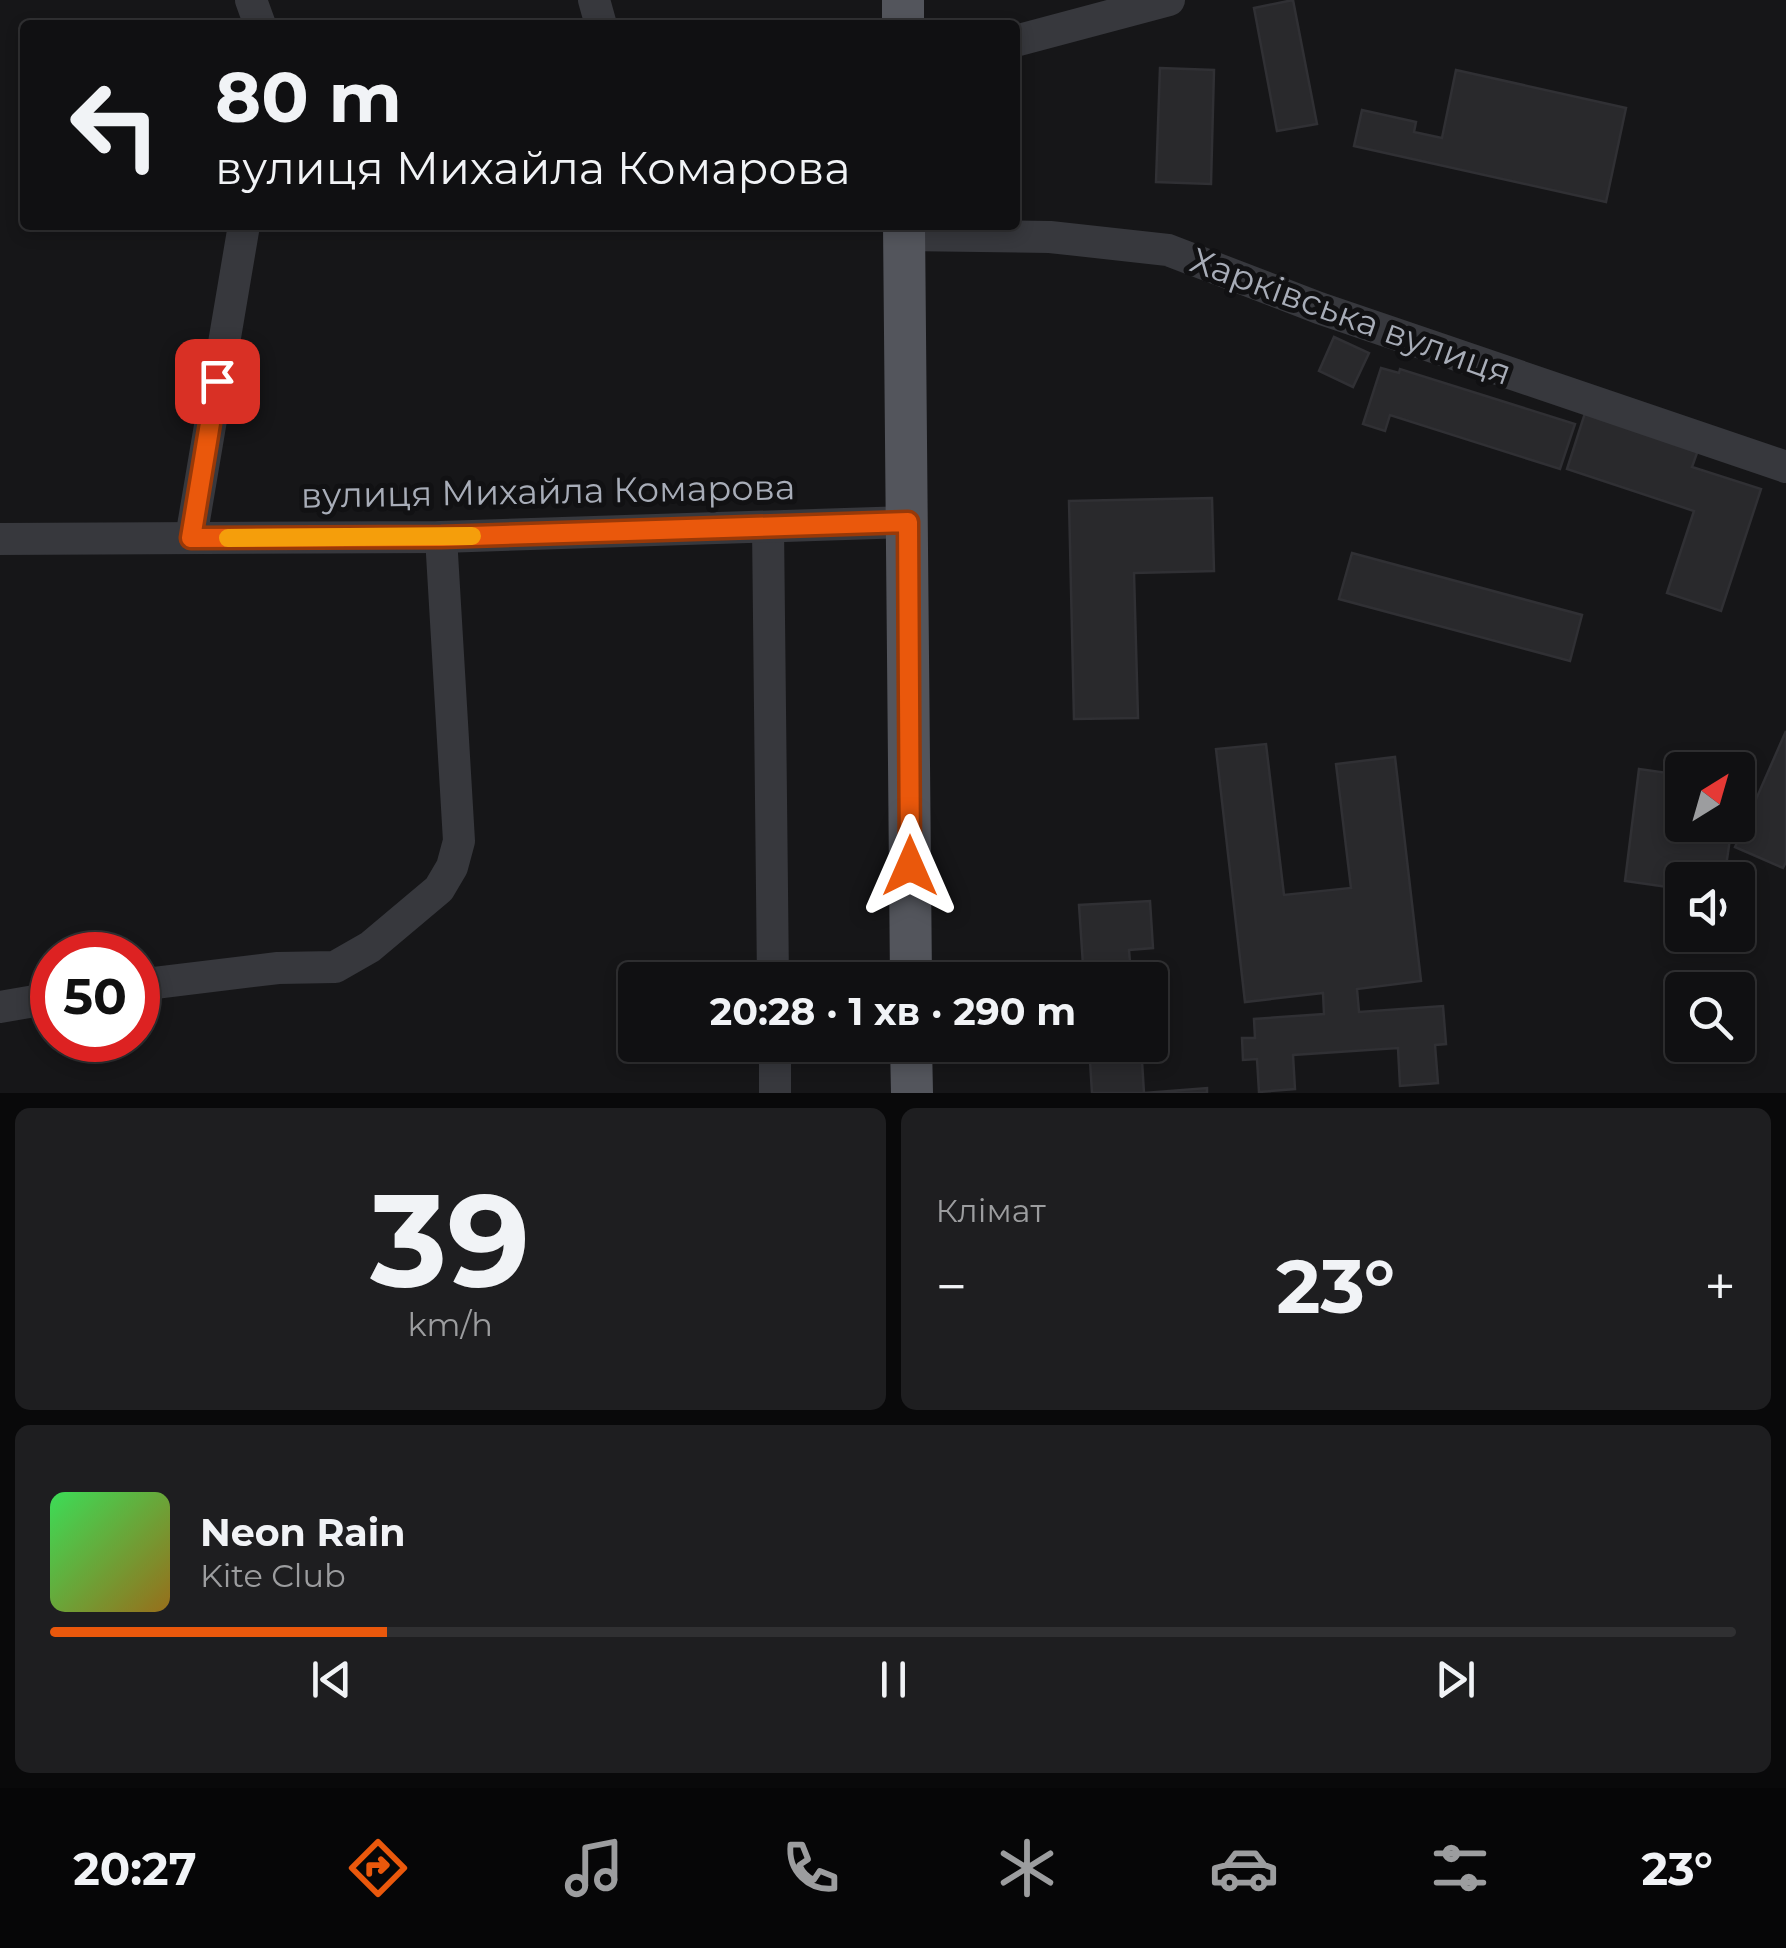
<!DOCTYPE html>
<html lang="uk">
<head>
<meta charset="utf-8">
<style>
  :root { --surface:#101012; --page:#1e1e20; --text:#f1f3f6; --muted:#9c9d9f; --line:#303032; --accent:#ea580c }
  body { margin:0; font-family:Montserrat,sans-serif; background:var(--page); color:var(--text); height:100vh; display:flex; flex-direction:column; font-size:38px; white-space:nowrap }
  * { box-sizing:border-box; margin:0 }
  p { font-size:32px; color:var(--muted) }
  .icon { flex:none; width:55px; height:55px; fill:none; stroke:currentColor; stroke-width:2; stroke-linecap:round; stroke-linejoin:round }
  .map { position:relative; height:1093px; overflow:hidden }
  .drawer { display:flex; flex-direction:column; gap:15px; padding:15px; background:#09090a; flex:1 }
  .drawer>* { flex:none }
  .guide { position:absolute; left:20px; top:20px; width:1000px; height:210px; border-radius:10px; box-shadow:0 5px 15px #0003,0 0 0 2px var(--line); background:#101012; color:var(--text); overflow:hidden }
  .needle { width:65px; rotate:37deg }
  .fabs { position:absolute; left:1665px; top:752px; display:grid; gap:20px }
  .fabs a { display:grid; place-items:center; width:90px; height:90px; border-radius:10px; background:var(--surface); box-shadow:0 5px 15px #0003,0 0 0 2px var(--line); font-size:50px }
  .speed { position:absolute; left:30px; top:932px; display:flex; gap:20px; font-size:50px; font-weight:700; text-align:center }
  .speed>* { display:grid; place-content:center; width:130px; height:130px; border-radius:50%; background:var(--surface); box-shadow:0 5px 15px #0003,0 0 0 2px var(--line); line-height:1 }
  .speed .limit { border:15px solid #d22; background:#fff; color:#111 }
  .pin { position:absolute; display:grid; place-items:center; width:85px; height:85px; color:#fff; margin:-42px; border-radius:20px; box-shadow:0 5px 15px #0006 }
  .me { position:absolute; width:110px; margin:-55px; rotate:0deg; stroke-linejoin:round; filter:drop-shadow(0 0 8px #0008) }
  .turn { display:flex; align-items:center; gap:35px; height:210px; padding:0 30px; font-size:45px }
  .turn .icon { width:130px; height:130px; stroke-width:2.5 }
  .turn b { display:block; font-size:70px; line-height:85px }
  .big { font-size:75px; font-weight:700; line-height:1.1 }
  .drawer .tile { flex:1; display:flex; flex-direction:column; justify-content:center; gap:15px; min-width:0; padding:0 35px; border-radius:15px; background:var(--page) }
  .drawer .dial { align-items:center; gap:0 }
  .dial b { font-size:130px; line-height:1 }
  .song { display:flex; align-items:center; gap:30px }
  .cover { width:120px; height:120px; border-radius:15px; background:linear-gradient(135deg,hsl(130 70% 55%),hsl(40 70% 35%)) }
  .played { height:10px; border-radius:5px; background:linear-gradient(90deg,var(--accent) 20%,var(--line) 20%) }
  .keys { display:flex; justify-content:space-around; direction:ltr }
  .heat { display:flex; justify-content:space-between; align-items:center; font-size:55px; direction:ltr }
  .drawer .tiles { flex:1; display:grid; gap:15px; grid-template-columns:1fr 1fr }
  .tile:last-child { grid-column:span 2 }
  .trip { position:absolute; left:618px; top:962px; width:550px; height:100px; border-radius:10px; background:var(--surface); box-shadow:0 5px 15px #0003,0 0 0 2px var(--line); font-weight:700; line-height:100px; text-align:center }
  .menu { display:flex; height:160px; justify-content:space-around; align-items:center; background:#060607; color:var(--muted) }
  .menu .icon { width:70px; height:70px }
  .menu .selected { color:var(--accent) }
  .menu b { font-size:45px; color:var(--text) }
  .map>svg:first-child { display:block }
</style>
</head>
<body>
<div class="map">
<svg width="1786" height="1093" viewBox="0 0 1786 1093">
  <rect width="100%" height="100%" fill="#161618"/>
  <g fill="#29292c" stroke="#303034" stroke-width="2.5">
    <polygon points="1293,0 1317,124 1277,131 1254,8"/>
    <polygon points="1160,68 1214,70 1211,184 1156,182"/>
    <polygon points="1456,70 1626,108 1606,202 1354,146 1362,110 1416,122 1414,132 1442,138"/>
    <polygon points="1334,337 1369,353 1353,387 1319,371"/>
    <polygon points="1381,368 1399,373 1400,369 1575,424 1560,469 1390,415 1385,431 1363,424"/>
    <polygon points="1585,413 1698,450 1692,467 1761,489 1721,611 1667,593 1694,511 1567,469"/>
    <polygon points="1212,498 1214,571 1134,573 1138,718 1074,719 1069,501"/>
    <polygon points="1352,553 1582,615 1570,661 1339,599"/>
    <polygon points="1786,731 1786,862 1783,868 1735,847"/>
    <polygon points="1266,744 1284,895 1351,888 1336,764 1395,757 1421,981 1357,989 1359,1012 1443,1006 1446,1044 1435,1045 1438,1083 1400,1086 1398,1048 1293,1055 1295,1089 1259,1092 1257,1059 1243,1060 1242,1038 1255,1038 1254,1019 1324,1014 1323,993 1245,1002 1216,749"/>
    <polygon points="1639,769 1682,775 1682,825 1732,825 1724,880 1682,880 1682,889 1625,881"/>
    <polygon points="1150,901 1153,948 1129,950 1131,975 1156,973 1159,1016 1150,1017 1150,980 1084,980 1079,905"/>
    <polygon points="1089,1045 1141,1045 1144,1093 1207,1088 1207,1093 1092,1093"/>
  </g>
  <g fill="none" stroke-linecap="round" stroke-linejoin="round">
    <g stroke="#37383d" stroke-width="32">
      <polyline points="251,0 260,25"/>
      <polyline points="594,0 601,25"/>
      <polyline points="1015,41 1169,0"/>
      <polyline points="904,235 1050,237 1168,250 1319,308 1786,467"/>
      <polyline points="768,527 773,980"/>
      <polyline points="191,538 244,225"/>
      <polyline points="0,539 441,537 907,522"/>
      <polyline points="138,985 278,968 335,967 370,947 439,889 452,867 459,841 441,537"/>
      <polyline points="0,1007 52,998"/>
      <polyline points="775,1045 775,1093"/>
    </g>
    <g stroke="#53555c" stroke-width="42">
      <polyline points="903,0 903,25"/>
      <polyline points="904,225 911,980"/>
      <polyline points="911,1045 912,1093"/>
    </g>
  </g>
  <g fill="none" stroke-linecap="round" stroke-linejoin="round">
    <g stroke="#983908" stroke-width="25">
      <polyline id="route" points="217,381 191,538 441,537 908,522 910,866"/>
    </g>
    <use href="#route" stroke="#ea580c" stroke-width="18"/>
    <polyline stroke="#f59e0b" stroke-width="18" points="228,538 472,536"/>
  </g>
  <g text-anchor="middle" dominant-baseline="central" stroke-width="10" stroke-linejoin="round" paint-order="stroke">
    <g font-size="35" fill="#a8adb8" stroke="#111113">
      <text transform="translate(1351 316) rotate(20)">Харківська вулиця</text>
      <text transform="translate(548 491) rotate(-1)">вулиця Михайла Комарова</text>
    </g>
  </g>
</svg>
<div class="fabs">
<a><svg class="needle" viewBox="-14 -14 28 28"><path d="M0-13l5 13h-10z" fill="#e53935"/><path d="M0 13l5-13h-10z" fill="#9c9d9f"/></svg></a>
<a><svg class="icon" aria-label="sound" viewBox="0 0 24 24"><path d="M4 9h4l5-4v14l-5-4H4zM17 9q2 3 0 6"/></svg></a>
<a><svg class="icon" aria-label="search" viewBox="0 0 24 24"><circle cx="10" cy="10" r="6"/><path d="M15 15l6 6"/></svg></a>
</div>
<div class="speed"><div class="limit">50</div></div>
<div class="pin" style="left:217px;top:381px;background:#d93025"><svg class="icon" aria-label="arrive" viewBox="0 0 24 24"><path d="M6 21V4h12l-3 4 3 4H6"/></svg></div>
<svg class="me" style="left:910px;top:866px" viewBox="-20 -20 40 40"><path d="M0-17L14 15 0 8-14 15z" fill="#ea580c" stroke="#fff" stroke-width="4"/></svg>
<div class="trip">20:28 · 1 хв · 290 m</div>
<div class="guide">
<div class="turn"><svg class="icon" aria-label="left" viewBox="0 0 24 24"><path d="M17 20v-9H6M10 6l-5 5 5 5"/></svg><div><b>80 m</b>вулиця Михайла Комарова</div></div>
</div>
</div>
<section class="drawer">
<div class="tiles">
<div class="tile dial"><b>39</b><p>km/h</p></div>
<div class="tile"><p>Клімат</p>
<div class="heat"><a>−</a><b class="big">23°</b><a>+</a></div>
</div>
<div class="tile">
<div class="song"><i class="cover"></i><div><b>Neon Rain</b><p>Kite Club</p></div></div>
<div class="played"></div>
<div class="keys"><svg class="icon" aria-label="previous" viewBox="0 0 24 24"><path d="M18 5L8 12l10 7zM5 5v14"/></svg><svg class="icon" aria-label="pause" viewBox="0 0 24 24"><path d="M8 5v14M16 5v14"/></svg><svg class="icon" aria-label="next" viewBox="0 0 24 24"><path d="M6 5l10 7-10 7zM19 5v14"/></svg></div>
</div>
</div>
</section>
<nav class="menu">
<b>20:27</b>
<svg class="icon selected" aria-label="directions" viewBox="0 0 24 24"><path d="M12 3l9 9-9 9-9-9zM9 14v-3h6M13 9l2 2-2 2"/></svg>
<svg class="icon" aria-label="music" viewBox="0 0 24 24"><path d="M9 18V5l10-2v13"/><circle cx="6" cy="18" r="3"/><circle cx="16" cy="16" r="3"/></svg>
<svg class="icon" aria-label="phone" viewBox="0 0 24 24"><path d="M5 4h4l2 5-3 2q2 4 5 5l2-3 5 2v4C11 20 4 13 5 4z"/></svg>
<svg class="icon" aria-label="climate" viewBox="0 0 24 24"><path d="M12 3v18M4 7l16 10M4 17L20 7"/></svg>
<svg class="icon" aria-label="car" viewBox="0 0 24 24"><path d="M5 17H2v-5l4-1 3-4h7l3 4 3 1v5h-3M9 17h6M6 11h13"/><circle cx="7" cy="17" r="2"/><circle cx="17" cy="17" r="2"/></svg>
<svg class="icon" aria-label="filters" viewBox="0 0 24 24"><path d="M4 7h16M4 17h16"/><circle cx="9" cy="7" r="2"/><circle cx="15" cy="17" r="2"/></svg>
<b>23°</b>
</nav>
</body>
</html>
